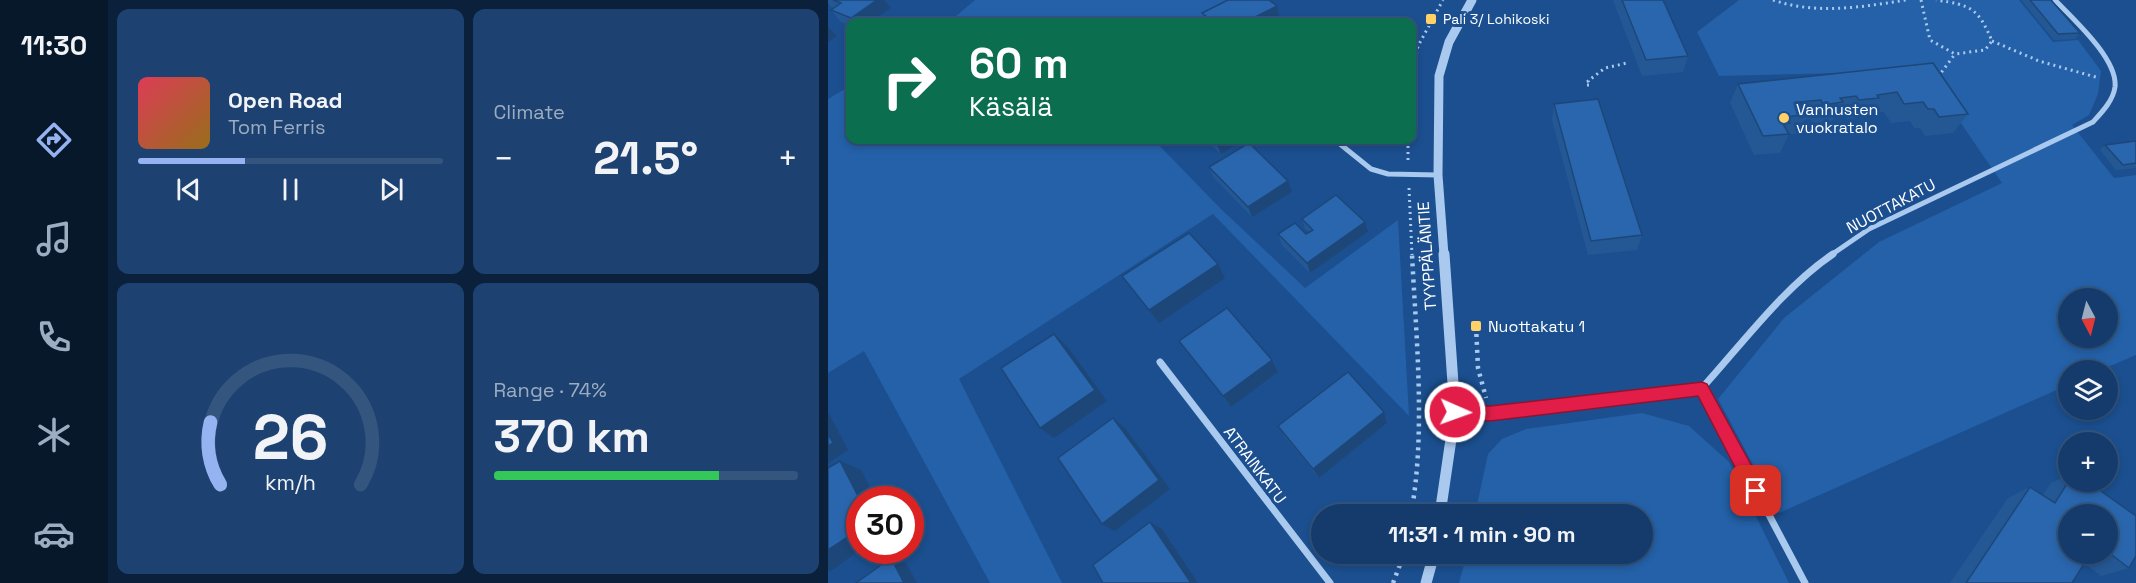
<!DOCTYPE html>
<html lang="en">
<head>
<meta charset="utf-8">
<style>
  :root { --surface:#143b6b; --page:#1d4271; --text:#f1f3f6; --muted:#9dadc1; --line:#33557e; --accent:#95b2f1 }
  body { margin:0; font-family:"Space Grotesk",sans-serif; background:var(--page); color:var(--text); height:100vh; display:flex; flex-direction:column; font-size:22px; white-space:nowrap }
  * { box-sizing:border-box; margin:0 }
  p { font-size:20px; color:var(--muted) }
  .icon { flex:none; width:33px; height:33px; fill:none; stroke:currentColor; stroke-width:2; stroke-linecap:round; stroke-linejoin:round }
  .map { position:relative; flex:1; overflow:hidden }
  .panel { display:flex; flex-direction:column; gap:9px; padding:9px; background:#0b203b; width:720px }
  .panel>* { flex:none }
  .top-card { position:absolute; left:18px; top:18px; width:570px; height:126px; border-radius:12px; box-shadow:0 3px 9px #0003,0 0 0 2px var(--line); background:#0b6e4f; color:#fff; overflow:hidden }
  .needle { width:39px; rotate:173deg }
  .controls { position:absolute; left:1230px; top:288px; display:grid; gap:12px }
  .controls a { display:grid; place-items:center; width:60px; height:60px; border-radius:50%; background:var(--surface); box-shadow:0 3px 9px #0003,0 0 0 2px var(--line); font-size:30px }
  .speed { position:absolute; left:18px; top:486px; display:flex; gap:12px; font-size:30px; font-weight:700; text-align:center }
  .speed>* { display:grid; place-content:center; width:78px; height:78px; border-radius:50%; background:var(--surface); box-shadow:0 3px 9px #0003,0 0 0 2px var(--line); line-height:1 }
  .speed .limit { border:9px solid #d22; background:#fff; color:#111 }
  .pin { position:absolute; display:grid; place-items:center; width:51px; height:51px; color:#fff; margin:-26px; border-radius:12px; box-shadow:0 3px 9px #0006 }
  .me { position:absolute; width:66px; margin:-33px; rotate:92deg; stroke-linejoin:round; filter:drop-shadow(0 0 4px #0008) }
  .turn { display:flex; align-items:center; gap:21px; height:126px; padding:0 24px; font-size:27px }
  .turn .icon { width:78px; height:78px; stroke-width:2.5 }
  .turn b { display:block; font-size:42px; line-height:51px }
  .big { font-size:45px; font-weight:700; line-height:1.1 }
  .panel .widget { flex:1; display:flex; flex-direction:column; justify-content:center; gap:9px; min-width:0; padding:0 21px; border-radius:12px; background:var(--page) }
  .panel .dial { align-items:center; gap:0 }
  .dial svg { height:156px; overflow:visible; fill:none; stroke:var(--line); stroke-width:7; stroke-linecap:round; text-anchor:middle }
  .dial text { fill:var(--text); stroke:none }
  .song { display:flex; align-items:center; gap:18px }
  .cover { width:72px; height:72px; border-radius:9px; background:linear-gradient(135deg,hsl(350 70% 55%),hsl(40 70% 35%)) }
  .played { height:6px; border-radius:3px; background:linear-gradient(90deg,var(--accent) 35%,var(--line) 35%) }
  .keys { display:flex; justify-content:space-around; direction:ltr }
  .heat { display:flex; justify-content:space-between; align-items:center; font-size:33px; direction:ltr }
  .charge { height:9px; border-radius:4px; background:linear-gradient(90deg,#34c759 74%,var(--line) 0) }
  .panel .tiles { flex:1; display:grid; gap:9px; grid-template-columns:repeat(2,1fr) }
  .trip { position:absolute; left:483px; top:504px; width:342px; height:60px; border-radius:30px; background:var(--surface); box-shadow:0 3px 9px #0003,0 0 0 2px var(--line); font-weight:700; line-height:60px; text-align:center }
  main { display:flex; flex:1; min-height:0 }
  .dock { display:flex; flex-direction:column; width:108px; justify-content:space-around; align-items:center; background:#08182b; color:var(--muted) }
  .dock .icon { width:42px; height:42px }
  .dock .on { color:var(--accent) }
  .dock b { font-size:27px; color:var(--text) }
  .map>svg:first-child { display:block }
</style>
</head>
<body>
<main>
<nav class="dock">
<b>11:30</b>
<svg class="icon on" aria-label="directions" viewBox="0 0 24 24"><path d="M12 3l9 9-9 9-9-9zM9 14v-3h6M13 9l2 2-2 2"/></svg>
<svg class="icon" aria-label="music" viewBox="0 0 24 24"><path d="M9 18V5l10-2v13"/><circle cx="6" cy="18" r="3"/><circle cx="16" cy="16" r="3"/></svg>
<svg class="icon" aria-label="phone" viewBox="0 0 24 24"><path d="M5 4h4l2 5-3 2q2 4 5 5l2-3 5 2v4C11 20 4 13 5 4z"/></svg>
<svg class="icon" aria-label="climate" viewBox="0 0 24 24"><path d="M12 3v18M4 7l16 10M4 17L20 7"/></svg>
<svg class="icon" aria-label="car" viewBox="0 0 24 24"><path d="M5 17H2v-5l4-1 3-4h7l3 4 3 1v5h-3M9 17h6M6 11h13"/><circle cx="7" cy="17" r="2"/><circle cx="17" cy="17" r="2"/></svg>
</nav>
<section class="panel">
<div class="tiles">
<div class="widget">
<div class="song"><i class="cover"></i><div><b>Open Road</b><p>Tom Ferris</p></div></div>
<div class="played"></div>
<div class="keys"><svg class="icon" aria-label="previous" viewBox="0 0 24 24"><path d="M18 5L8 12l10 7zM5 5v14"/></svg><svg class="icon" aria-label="pause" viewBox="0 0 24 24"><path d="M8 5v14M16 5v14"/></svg><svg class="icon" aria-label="next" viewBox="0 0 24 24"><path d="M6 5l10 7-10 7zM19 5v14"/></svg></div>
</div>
<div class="widget"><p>Climate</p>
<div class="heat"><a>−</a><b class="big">21.5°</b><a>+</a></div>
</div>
<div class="widget dial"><svg viewBox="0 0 100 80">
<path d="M14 69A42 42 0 1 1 86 69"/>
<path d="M14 69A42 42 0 0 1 9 37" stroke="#95b2f1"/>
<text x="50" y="56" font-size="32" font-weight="700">26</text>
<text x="50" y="72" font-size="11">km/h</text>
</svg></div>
<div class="widget"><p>Range · 74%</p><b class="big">370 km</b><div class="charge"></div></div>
</div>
</section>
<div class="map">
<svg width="1308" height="583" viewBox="0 0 1308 583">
  <rect width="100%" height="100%" fill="#1b4f8f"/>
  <g fill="#2461a8" fill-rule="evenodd">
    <polygon points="147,0 414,0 369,22 121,22"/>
    <path d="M911 0H1191L1225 42 1250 40 1273 71 1270 94 1261 115 1244 125 1286 178 1308 175V355L1273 370H1240V385L951 513 890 399 956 318 1051 242 1174 183 1097 71 891 76 869 32ZM1240 298H1280V338H1240Z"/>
    <polygon points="22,86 22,140 326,140 393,209 477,288 570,220 581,416 385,214 131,379 234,583 162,583 36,351 0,373 0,99"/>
    <polygon points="814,413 861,426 901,462 961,583 631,583 639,554 814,554 814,514 647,514 660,454 674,439 698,429"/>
  </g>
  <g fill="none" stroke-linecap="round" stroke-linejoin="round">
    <g stroke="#a9c9ee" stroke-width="3" stroke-dasharray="2 4" stroke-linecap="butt">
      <path d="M945 0C988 15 1034 7 1078 0"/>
      <path d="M1093 0 1102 40 1127 54 1157 50 1164 41C1150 8 1143 5 1108 0"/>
      <polyline points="1164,41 1211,61 1271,78"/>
      <polyline points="1110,77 1127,54"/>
      <polyline points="584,78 590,46 615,0"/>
      <polyline points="759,85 762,85 760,81 777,68 799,63"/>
      <polyline points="580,140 580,160"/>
      <polyline points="581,188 584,255"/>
    </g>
    <g stroke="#a9c9ee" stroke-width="4.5" stroke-dasharray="3 5" stroke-linecap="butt">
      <polyline points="648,326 650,368 658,398"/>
      <path d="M583 514C598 433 588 336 584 254"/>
      <polyline points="565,583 576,554"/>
    </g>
    <g stroke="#a9c9ee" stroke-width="5">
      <polyline points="507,140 543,169 560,174 610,175"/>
      <path d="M1003 255 1041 229 1265 122C1274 112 1285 101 1287 87 1290 59 1245 19 1227 0"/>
    </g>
    <g stroke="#a9c9ee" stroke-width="7">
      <polyline points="332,362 502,583"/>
      <polyline points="874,388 977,583"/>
      <path d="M627 412 662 414 874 388C914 344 956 287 1005 254"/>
    </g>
    <polyline stroke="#a9c9ee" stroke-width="9" points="616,255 610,175 611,76 621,42 644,0"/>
    <g stroke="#a9c9ee" stroke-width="11">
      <polyline points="612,514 627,412 616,254"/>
      <polyline points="598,583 606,554"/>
    </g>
  </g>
  <g fill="#245895" fill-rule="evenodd">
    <polygon points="0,0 58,0 57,1 63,8 43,22 22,22 22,26 13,22 3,10 6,8 3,7 0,3"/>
    <polygon points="785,0 835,0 860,56 855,72 814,76"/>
    <polygon points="1193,0 1223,0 1252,33 1247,39 1226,40"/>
    <polygon points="449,6 452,18 443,22 378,22 374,13"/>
    <polygon points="1105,63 1140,114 1125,133 1097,136 1092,128 1086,128 1082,121 1063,123 1056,112 1042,113 1039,117 1019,119 1017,115 1007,117 1004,121 985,124 982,119 976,120 969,134 961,134 952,153 926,155 902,103 910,84"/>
    <polygon points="726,104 814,235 809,250 760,255 724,120"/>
    <polygon points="378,140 417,140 393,154"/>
    <polygon points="1308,141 1308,168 1288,170 1272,150 1277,145"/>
    <polygon points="381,167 460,181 464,192 424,217 386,178"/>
    <polygon points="474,219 540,232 482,273 454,245 450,234 478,234 481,232 477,229"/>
    <polygon points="351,341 444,360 450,372 403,407"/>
    <polygon points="559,423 491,478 456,436 450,426"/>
    <path d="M1240 475V482H1260L1308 516V556L1301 568 1273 576 1256 563 1244 583H1122L1180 498 1202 487 1215 495 1223 483ZM1240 514H1280V554H1240Z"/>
  </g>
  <g fill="#1d4779">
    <polygon points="49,0 58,0 57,1 63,8 43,22 27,22 23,18"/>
    <polygon points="449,6 452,18 443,22 417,22"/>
    <polygon points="0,27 9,36 0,42"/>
    <polygon points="394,140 417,140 393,154 388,143"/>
    <polygon points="460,181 464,192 424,217 420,207"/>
    <polygon points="537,222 540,232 482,273 479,263"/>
    <polygon points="390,264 397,278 331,323 321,310"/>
    <polygon points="226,334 239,346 279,401 226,438 212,428"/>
    <polygon points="444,360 450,372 403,407 395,396"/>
    <polygon points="0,412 20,450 0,463"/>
    <polygon points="556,412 559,423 491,478 485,469"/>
    <polygon points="285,418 297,428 342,489 287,531 274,524"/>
    <polygon points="12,461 33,470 49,500 32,500"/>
    <polygon points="322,522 334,529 370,583 363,583"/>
    <polygon points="32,529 32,550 3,571 0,570 0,550"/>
    <polygon points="63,558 78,563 89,583 76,583"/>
  </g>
  <g fill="#2a66ad" stroke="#1d4779" stroke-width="1.5">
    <polygon points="5,0 49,0 23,18 3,10 13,3"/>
    <polygon points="400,0 441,0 449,6 417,22 385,22 374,13"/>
    <polygon points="794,0 835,0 860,56 818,60"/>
    <polygon points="1202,0 1223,0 1252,33 1230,34"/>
    <polygon points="1105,63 1140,114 1111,117 1106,109 1100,109 1095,102 1076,104 1069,92 1049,95 1051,98 1031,100 1028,96 1012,98 1015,102 995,105 993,100 972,102 978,114 959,117 962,123 955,124 961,134 935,136 910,84"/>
    <polygon points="770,99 814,235 763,241 726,104"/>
    <polygon points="384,140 394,140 388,143"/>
    <polygon points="1308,141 1308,163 1295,165 1277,145"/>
    <polygon points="421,143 460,181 420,207 381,167"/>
    <polygon points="508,195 537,222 479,263 450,234 467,223 478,234 485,230 474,219"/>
    <polygon points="361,233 390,264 321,310 294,276"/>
    <polygon points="399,308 444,360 395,396 351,341"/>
    <polygon points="226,334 267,390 212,428 173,368"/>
    <polygon points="520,372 556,412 485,469 450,426"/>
    <polygon points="285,418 331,480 274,524 230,458"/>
    <polygon points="0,434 5,443 0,446"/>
    <polygon points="12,461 32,500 32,529 0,550 0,468"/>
    <polygon points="1240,482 1260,482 1308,516 1308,556 1301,568 1280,552 1280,514 1240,514 1240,554 1262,554 1244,583 1138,583 1202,487 1227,503"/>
    <polygon points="322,522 363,583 275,583 265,565"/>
    <polygon points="63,558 76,583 28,583"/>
  </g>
  <polygon fill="#e11d48" stroke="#92132f" stroke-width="1.5" points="874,382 879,384 934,485 936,491 934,496 928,499 922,496 870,396 662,421 627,419 621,417 619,412 621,407 627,405 662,406"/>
  <g fill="#ffd166" stroke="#1b4f8f" stroke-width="2">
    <rect x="597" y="13" width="12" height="12" rx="3"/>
    <circle cx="956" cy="118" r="6"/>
    <rect x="642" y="320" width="12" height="12" rx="3"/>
  </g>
  <g text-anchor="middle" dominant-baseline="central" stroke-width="6" stroke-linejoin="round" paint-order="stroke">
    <g font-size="14" fill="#fff" stroke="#1b4f8f" text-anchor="start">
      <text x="615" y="19">Pali 3/ Lohikoski</text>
    </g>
    <g font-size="16" fill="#fff" stroke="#1b4f8f" text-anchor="start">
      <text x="968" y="109">Vanhusten<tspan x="968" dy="18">vuokratalo</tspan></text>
      <text x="660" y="326">Nuottakatu 1</text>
    </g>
    <g font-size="16" fill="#fff" stroke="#1b4f8f">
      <text transform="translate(1063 206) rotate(-28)">NUOTTAKATU</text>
      <text transform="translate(599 256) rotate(-94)">TYYPPÄLÄNTIE</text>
      <text transform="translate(427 465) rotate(53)">ATRAINKATU</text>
    </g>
  </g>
</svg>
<div class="controls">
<a><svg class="needle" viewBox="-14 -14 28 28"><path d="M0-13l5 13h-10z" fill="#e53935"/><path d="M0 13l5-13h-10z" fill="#9dadc1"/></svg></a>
<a><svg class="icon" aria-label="layers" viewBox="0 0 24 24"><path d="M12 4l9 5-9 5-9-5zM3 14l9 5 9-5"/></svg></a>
<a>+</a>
<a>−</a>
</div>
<div class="speed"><div class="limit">30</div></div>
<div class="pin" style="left:928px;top:491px;background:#d93025"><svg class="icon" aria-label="arrive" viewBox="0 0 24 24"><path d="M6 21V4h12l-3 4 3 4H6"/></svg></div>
<svg class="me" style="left:627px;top:412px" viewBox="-20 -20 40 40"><circle r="17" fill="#e11d48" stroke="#fff" stroke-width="3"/><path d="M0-11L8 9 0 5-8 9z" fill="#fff"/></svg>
<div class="trip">11:31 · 1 min · 90 m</div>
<div class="top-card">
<div class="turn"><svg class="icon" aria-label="right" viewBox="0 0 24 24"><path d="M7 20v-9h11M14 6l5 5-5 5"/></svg><div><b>60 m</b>Käsälä</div></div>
</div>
</div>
</main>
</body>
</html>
